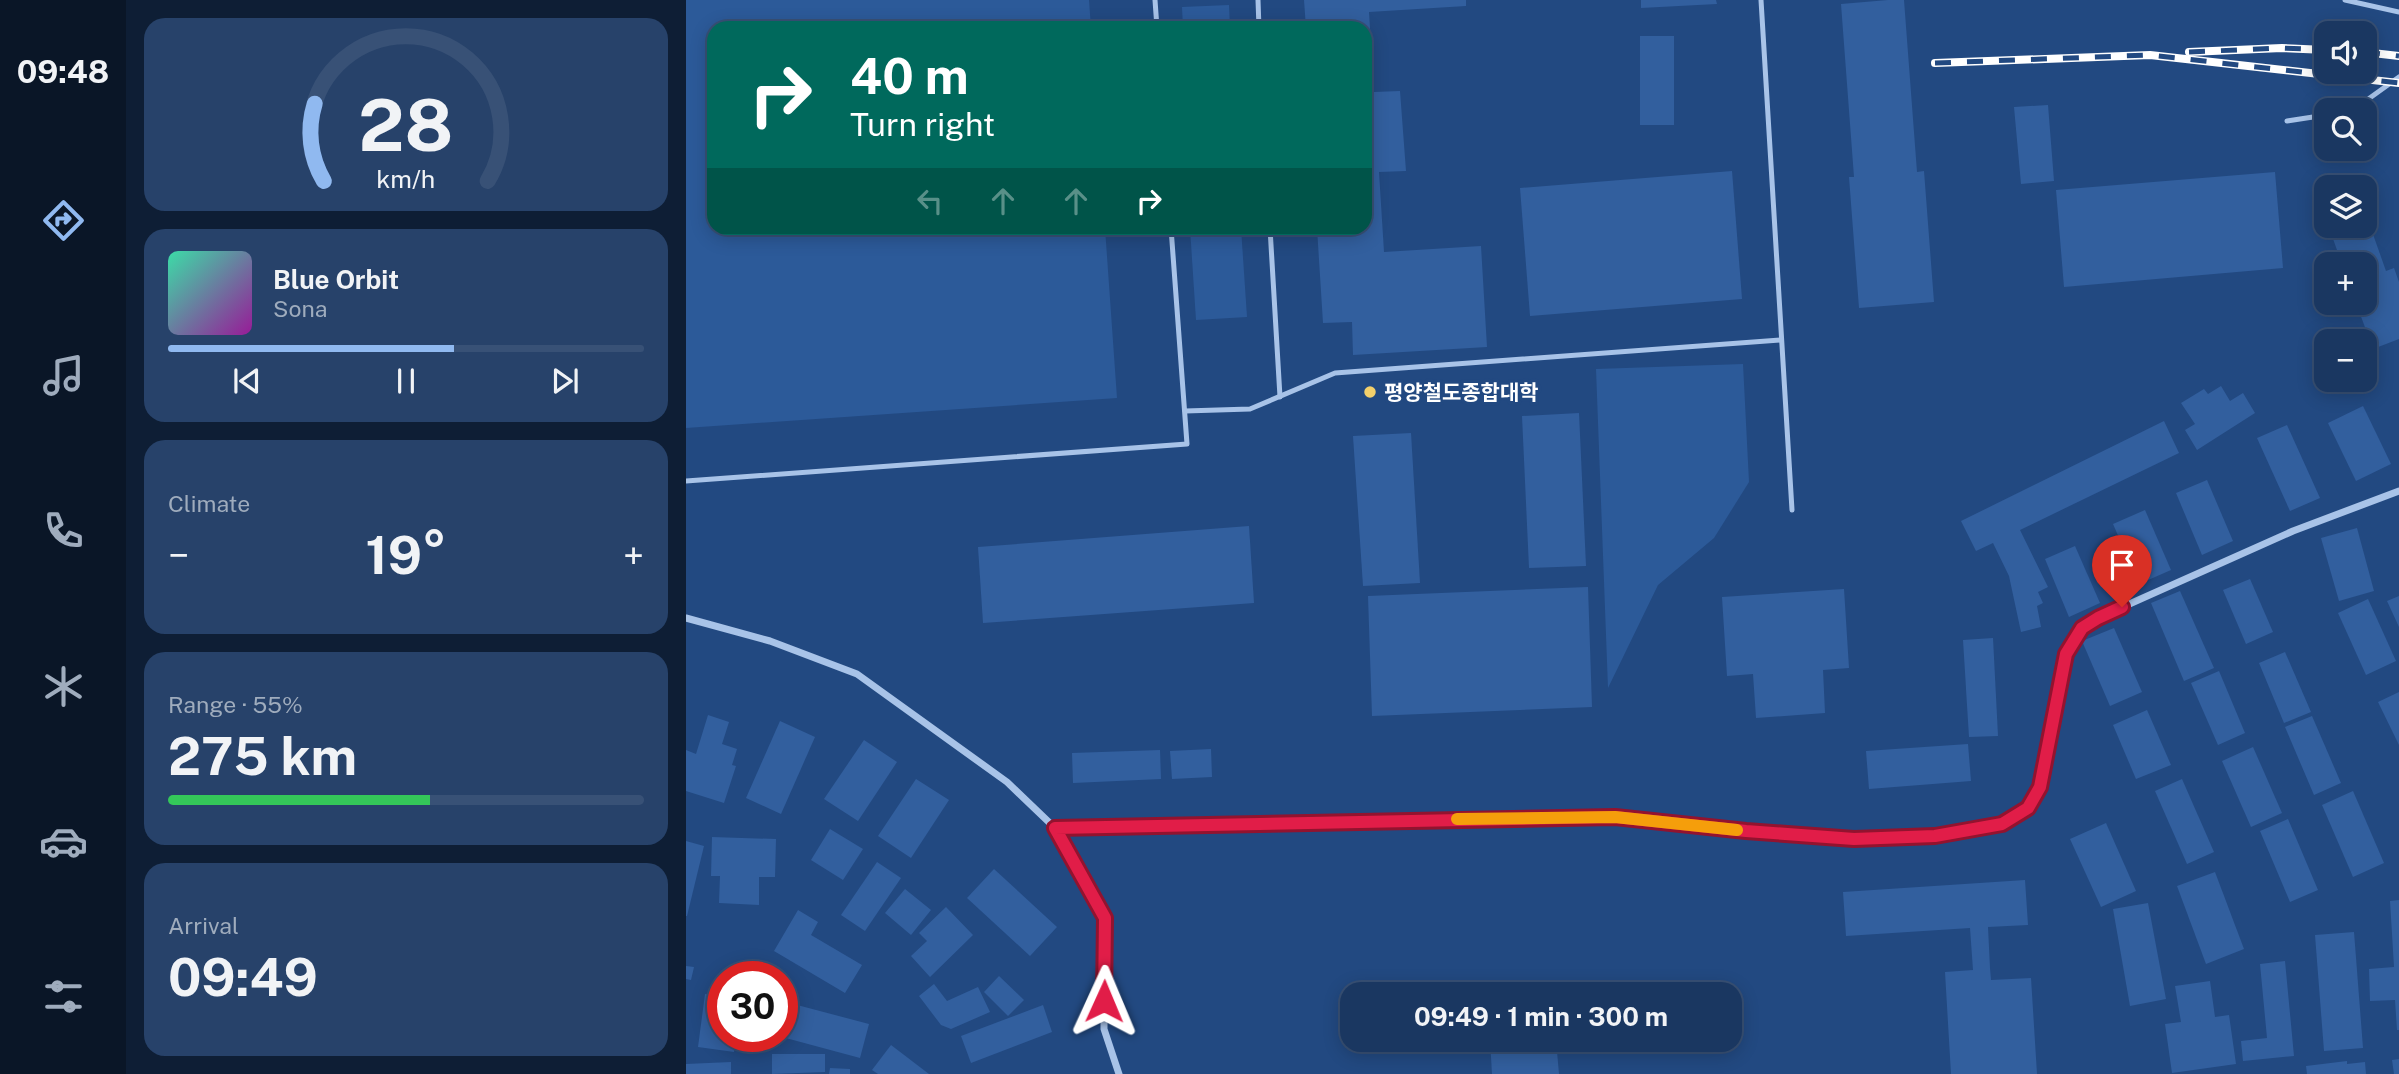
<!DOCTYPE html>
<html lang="en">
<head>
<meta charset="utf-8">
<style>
  :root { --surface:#1a3761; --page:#27426a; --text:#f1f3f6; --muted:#9facbd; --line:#385176; --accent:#90b9f0 }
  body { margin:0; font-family:"Public Sans","Noto Sans KR",sans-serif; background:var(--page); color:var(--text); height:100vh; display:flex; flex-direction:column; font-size:26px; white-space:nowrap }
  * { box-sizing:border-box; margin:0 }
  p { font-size:23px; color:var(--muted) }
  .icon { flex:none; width:38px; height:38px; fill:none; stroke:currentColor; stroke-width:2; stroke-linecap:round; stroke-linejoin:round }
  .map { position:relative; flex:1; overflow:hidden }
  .sheet { display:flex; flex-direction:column; gap:18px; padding:18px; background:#0e1e35; width:560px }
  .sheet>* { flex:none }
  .guide { position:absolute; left:21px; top:21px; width:665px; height:214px; border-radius:21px; box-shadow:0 4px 18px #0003,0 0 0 2px var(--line); background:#00695c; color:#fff; overflow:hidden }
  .fabs { position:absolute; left:1628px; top:21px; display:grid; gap:14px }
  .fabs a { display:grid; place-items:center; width:63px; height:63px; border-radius:14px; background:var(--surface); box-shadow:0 4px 18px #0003,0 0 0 2px var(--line); font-size:35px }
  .speed { position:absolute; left:21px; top:961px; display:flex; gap:14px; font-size:35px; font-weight:700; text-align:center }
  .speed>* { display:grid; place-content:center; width:91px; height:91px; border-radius:50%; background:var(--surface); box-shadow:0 4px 18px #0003,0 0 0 2px var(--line); line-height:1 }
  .speed .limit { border:10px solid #d22; background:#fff; color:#111 }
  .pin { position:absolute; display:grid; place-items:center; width:60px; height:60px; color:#fff; margin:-72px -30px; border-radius:50% 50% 50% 0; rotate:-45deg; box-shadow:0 0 7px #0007 }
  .pin .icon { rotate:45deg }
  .me { position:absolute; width:77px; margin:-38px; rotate:1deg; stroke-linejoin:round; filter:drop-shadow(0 0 5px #0008) }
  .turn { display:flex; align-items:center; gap:24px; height:147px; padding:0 28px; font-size:32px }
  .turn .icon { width:91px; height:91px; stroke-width:2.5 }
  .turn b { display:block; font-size:49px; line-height:60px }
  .lanes { display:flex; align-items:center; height:66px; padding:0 28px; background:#0003; justify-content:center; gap:35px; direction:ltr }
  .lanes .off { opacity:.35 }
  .big { font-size:52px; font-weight:700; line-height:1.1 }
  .sheet .tile { flex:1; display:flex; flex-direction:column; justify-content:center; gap:10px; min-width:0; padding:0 24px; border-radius:21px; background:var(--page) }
  .sheet .dial { align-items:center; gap:0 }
  .dial svg { height:182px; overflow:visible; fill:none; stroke:var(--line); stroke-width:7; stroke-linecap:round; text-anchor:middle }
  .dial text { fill:var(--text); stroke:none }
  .song { display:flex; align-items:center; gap:21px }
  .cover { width:84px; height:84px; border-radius:10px; background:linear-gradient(135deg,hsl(160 70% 55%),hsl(300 70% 35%)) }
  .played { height:7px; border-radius:4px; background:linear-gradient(90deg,var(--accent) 60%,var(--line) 60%) }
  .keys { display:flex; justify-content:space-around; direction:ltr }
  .heat { display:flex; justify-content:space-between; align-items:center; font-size:38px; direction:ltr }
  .charge { height:10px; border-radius:5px; background:linear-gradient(90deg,#34c759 55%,var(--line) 0) }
  .trip { position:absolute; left:654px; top:982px; width:402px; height:70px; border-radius:21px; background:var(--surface); box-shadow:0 4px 18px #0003,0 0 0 2px var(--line); font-weight:700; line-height:70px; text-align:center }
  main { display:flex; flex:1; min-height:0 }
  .dock { display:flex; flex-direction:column; width:126px; justify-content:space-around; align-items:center; background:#0a1627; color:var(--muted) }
  .dock .icon { width:49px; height:49px }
  .dock .current { color:var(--accent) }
  .dock b { font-size:32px; color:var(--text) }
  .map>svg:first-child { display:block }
</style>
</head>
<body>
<main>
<nav class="dock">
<b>09:48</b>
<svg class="icon current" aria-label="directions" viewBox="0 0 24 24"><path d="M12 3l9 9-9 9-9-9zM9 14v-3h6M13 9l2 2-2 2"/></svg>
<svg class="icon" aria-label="music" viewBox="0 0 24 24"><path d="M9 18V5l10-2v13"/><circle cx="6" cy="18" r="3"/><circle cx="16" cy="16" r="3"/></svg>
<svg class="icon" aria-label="phone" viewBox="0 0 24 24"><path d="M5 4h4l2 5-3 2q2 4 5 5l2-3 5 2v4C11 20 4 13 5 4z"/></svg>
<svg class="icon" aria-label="climate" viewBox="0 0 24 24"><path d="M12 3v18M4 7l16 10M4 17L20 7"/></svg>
<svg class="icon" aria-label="car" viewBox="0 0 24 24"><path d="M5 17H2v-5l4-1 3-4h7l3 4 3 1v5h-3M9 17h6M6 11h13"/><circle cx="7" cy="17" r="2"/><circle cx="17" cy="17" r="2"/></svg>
<svg class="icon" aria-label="filters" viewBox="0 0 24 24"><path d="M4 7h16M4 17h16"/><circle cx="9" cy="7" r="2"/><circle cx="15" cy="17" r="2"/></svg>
</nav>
<section class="sheet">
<div class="tile dial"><svg viewBox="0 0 100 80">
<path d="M14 69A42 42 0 1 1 86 69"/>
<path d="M14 69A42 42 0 0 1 10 35" stroke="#90b9f0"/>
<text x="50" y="56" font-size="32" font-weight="700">28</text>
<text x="50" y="72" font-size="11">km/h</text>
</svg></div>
<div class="tile">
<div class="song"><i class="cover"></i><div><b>Blue Orbit</b><p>Sona</p></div></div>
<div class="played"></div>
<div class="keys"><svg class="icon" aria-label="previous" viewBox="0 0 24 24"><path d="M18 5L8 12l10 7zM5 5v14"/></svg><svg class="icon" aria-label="pause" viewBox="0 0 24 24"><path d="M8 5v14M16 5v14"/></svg><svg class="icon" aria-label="next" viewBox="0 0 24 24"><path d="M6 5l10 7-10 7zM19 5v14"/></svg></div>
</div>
<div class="tile"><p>Climate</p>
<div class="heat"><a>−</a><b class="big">19°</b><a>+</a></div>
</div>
<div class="tile"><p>Range · 55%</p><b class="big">275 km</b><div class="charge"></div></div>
<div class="tile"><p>Arrival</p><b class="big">09:49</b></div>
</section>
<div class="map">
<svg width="1713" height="1074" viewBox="0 0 1713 1074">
  <rect width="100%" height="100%" fill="#224981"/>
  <g fill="#2c5a99">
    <polygon points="0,0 403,0 405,28 28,28 28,228 419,228 431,398 0,428"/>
    <polygon points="543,5 544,28 497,28 496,7"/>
    <polygon points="504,228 555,228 561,317 510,320"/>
    <polygon points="1057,364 1063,482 1028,538 972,585 922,688 910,369"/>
  </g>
  <g fill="#325f9e">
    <polygon points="618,0 780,0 780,6 683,12 688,92 714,91 720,171 693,172 698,252 795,246 801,347 667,355 666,322 637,323 631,228 679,228 679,28 620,28"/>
    <polygon points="955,0 1030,0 1031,4 955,8"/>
    <polygon points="1202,0 1218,0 1231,172 1238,171 1248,302 1173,308 1163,177 1168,177 1155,4"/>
    <rect x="954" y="36" width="34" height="89"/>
    <polygon points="1362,105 1368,181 1335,184 1328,107"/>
    <polygon points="1046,171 1056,299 844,316 834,188"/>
    <polygon points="1589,172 1597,268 1378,287 1370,190"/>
    <polygon points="1683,223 1700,271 1708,268 1713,282 1713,339 1687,349 1670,303 1678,303 1678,264 1656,264 1646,236"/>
    <polygon points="1535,386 1544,401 1557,393 1569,413 1511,450 1499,430 1509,424 1495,403 1518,389 1522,394"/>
    <polygon points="1677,406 1705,464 1670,481 1642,423"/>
    <polygon points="893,413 900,566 843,568 836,416"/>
    <polygon points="1478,421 1493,453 1334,530 1362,587 1352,592 1357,603 1351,606 1355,627 1335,632 1323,576 1307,543 1290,551 1275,521"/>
    <polygon points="1601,425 1634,498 1604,511 1571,438"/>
    <polygon points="725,433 734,583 677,586 667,436"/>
    <polygon points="1521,480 1547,541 1516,555 1490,493"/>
    <polygon points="1459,510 1485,570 1453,584 1427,524"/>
    <polygon points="563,526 568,603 297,623 292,547"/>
    <polygon points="1671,528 1688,591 1653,601 1635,538"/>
    <polygon points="1389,546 1414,603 1383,617 1359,559"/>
    <polygon points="1564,579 1587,632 1560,644 1537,590"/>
    <polygon points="902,587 906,707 686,716 682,596"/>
    <polygon points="1158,589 1163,668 1137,670 1139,713 1070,718 1067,674 1041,676 1036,597"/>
    <polygon points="1494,591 1528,668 1498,681 1465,603"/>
    <polygon points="1713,596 1713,627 1701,601"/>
    <polygon points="1682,599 1710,661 1680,675 1652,613"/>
    <polygon points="1428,628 1456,692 1424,706 1396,641"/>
    <polygon points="1307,638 1312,736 1283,737 1277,640"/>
    <polygon points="1599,652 1625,712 1598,723 1573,663"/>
    <polygon points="1533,671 1559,733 1532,745 1505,683"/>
    <polygon points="1713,692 1713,745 1692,702"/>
    <polygon points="1461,710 1485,765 1450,779 1427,725"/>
    <polygon points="22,715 43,722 36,744 51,749 46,765 50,766 38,803 0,791 0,750 10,754"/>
    <polygon points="1626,716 1655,783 1628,795 1599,727"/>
    <polygon points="94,721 129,737 95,814 60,798"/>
    <polygon points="178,740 211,762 172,821 138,799"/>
    <polygon points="1282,744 1285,781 1183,789 1180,751"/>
    <polygon points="1567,747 1596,813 1565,827 1536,761"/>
    <polygon points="525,749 526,777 486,779 484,751"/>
    <polygon points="474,750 475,779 387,783 386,753"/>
    <polygon points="230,779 263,800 225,858 192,836"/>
    <polygon points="1496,779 1528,852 1501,864 1469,791"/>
    <polygon points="1667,791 1698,863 1667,877 1636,805"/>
    <polygon points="1602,819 1632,890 1604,902 1574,831"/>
    <polygon points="1420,823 1450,891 1415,907 1384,839"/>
    <polygon points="144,829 177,849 157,880 125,860"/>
    <polygon points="26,837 90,839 89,877 73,877 73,905 33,903 34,876 25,876"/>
    <polygon points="0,841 18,846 1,916 0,916"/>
    <polygon points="191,862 215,878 179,931 155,915"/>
    <polygon points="308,869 371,927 344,956 281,898"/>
    <polygon points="1529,872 1558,949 1520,964 1491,886"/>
    <polygon points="1339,880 1342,925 1302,927 1304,968 1305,980 1345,978 1351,1074 1265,1074 1259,972 1287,970 1284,928 1160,936 1157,892"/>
    <polygon points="219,889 245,910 225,935 199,913"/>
    <polygon points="1713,900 1713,1030 1711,1030 1709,1000 1684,1001 1683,969 1708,967 1704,901"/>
    <polygon points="1462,903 1480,999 1444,1006 1427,909"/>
    <polygon points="260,907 287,935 244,977 225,956 241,941 233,933"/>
    <polygon points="112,910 132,922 125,935 176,965 159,993 88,951"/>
    <polygon points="1668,932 1677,1048 1638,1051 1629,935"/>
    <polygon points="1599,961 1608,1056 1557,1061 1555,1041 1581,1038 1574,964"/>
    <polygon points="0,966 8,967 5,980 0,979"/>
    <polygon points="313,976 338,1000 322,1016 298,992"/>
    <polygon points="1524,981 1529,1017 1543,1015 1550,1064 1486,1073 1479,1024 1495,1022 1489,986"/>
    <polygon points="248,984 261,1001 292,987 304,1012 265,1029 255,1025 233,996"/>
    <polygon points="867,986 867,994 801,994 800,991"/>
    <polygon points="19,994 37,996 37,1036 50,1036 48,1052 12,1047"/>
    <polygon points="96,1001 183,1024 174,1058 96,1037"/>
    <polygon points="357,1005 366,1032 285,1063 275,1036"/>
    <polygon points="804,1040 870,1040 873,1074 806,1074"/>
    <polygon points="205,1045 243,1074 192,1074 186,1070"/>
    <polygon points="86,1054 139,1054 139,1072 86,1074"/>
    <polygon points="1713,1059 1713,1074 1708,1074 1706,1060"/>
    <polygon points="1661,1061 1661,1064 1679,1062 1680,1074 1621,1074 1620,1066"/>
    <polygon points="45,1062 45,1074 0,1074 0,1064"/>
    <polygon points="144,1068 164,1069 164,1074 143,1074"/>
  </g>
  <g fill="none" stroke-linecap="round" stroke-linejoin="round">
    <g stroke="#a8c3e8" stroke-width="5">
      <polyline points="469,0 471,28"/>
      <polyline points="572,0 573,28"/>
      <polyline points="1075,0 1106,510"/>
      <polyline points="1659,0 1713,12"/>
      <polyline points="1667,110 1713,77"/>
      <polyline points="1601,121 1640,115"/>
      <polyline points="584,228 594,397"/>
      <polyline points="499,411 564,409 649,373 1095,340"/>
      <polyline points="0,481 501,444 485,228"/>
    </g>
    <g stroke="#a8c3e8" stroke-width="7">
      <polyline points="0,618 84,641 171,674 321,782 369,828 419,918 418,1029 433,1074"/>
      <polyline points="369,828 929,817 1060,831 1168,839 1249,836 1316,825 1342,808 1355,787 1368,729 1374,679 1380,654 1397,628 1412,618 1607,531 1713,491"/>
    </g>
    <g stroke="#fff" stroke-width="8">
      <g id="rail">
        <polyline points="1503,52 1596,48 1640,50"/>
        <polyline points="1678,52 1713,56"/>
        <polyline points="1249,63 1464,55 1713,83"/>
      </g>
    </g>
    <use href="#rail" stroke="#224981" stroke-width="5" stroke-dasharray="16" stroke-linecap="butt"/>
  </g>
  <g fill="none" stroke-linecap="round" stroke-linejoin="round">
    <g stroke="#92132f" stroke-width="18">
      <polyline id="route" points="418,1001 419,918 369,828 929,817 1060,831 1168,839 1249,836 1316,824 1342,808 1354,787 1380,654 1396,628 1412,618 1436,607"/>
    </g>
    <use href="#route" stroke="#e11d48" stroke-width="12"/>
    <polyline stroke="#f59e0b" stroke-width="12" points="771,819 929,817 1051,830"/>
  </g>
  <circle fill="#f3d06b" stroke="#224981" stroke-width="2.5" cx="684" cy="392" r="7"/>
  <g text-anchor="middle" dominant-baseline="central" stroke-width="7" stroke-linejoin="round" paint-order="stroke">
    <g font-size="21" font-weight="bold" fill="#fff" stroke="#224981" text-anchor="start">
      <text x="698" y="392">평양철도종합대학</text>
    </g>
  </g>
</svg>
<div class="fabs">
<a><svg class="icon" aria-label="sound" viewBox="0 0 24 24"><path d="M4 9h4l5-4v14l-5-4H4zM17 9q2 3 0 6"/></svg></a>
<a><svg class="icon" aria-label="search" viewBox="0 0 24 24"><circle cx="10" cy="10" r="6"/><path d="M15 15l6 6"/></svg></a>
<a><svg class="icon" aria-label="layers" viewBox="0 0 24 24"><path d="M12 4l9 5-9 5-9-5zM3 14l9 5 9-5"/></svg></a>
<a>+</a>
<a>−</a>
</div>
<div class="speed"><div class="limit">30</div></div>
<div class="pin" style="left:1436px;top:607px;background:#d93025"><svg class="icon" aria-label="arrive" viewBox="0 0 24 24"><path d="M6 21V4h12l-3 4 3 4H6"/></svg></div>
<svg class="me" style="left:418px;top:1001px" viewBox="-20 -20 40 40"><path d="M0-17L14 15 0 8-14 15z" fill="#e11d48" stroke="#fff" stroke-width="4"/></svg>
<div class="trip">09:49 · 1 min · 300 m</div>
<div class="guide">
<div class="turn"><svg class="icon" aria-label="right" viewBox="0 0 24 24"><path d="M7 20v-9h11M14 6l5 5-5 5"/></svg><div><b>40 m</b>Turn right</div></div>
<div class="lanes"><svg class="icon off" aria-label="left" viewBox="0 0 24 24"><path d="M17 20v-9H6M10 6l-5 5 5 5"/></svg><svg class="icon off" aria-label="ahead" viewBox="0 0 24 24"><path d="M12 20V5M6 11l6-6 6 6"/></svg><svg class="icon off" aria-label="ahead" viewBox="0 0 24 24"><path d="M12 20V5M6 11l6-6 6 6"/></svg><svg class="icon" aria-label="right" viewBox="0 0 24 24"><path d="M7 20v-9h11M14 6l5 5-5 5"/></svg></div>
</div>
</div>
</main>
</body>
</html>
